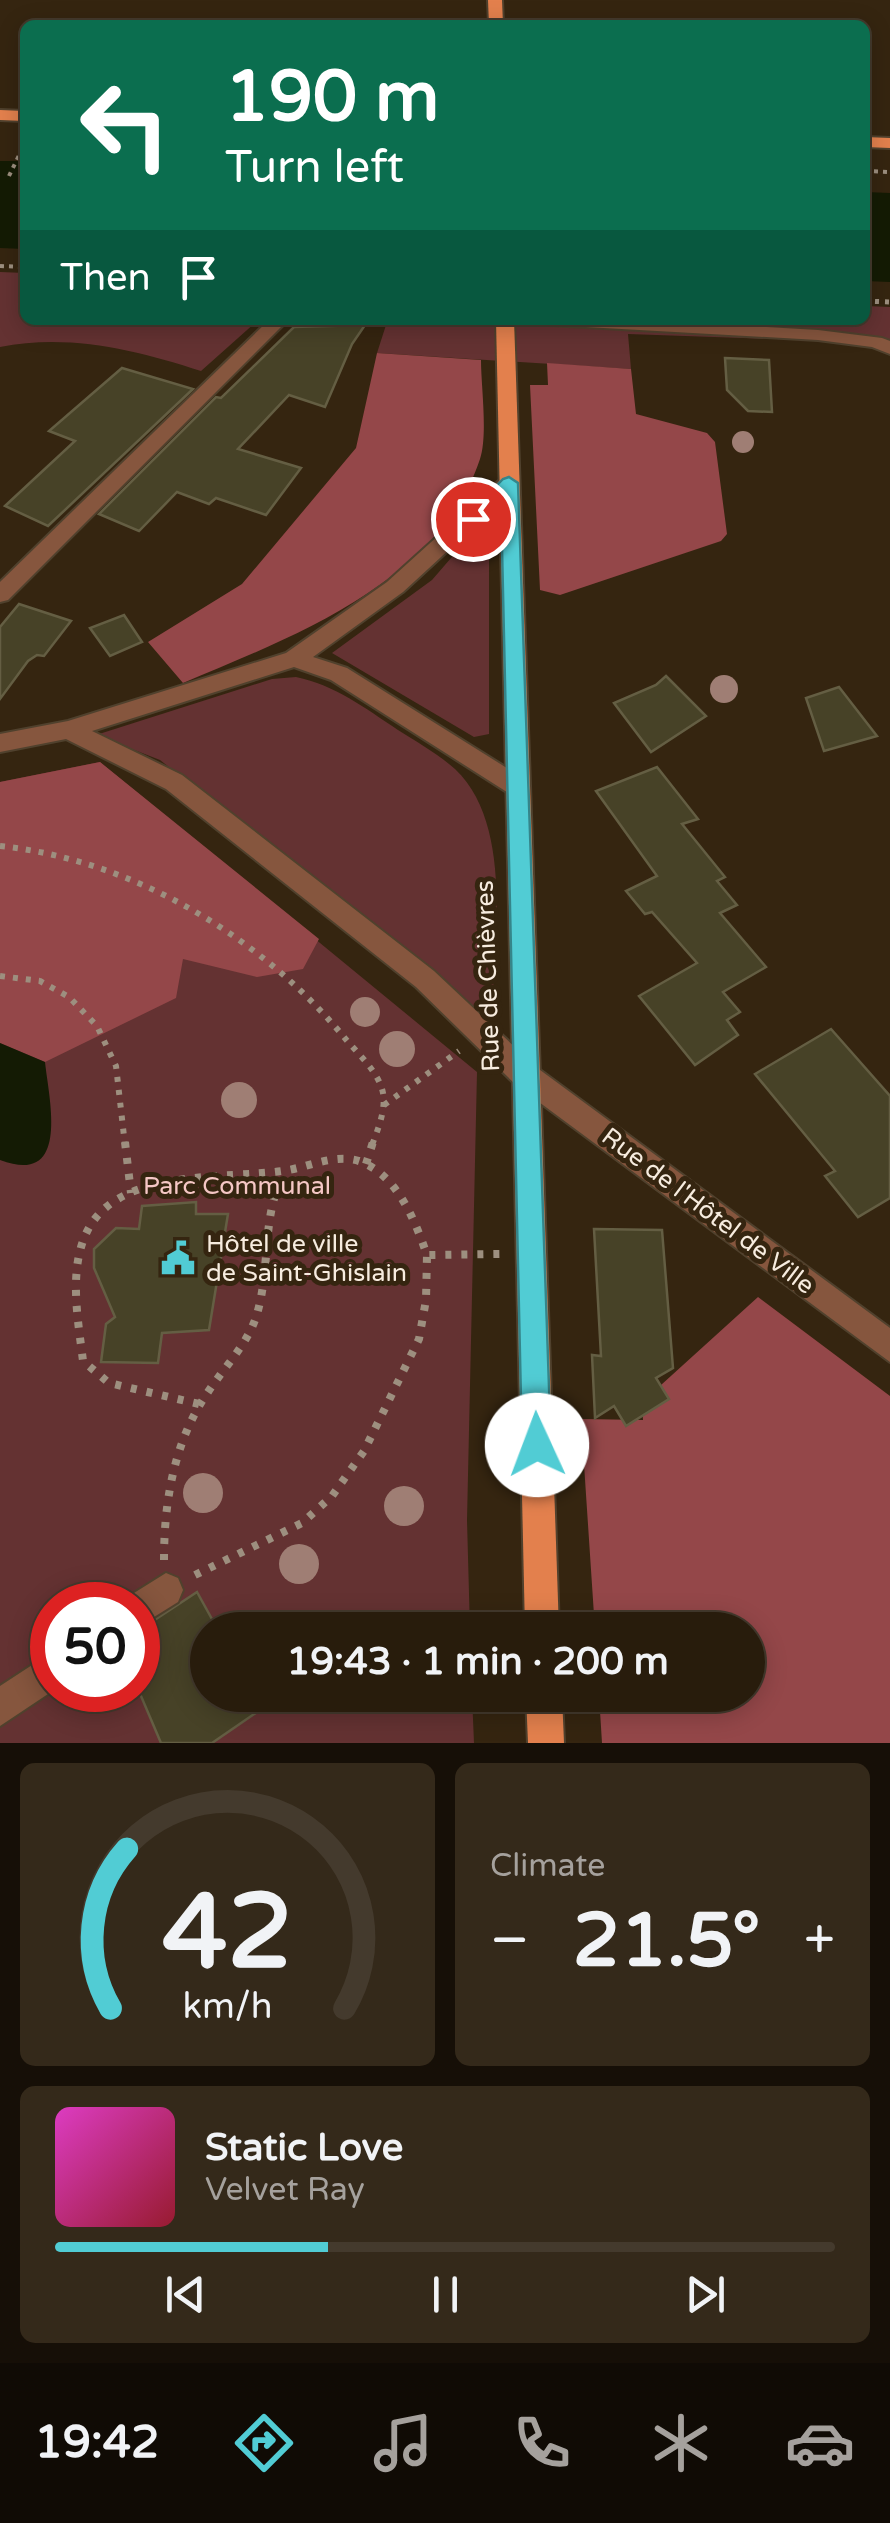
<!DOCTYPE html>
<html lang="en">
<head>
<meta charset="utf-8">
<style>
  :root { --surface:#281c0c; --page:#34291a; --text:#f1f3f6; --muted:#a5a19d; --line:#443a2d; --accent:#51ccd4 }
  body { margin:0; font-family:"Varela Round",sans-serif; background:var(--page); color:var(--text); height:100vh; display:flex; flex-direction:column; font-size:38px; white-space:nowrap }
  * { box-sizing:border-box; margin:0 }
  p { font-size:32px; color:var(--muted) }
  .icon { flex:none; width:55px; height:55px; fill:none; stroke:currentColor; stroke-width:2; stroke-linecap:round; stroke-linejoin:round }
  .map { position:relative; height:1743px; overflow:hidden }
  .panel { display:flex; flex-direction:column; gap:20px; padding:20px; background:#160f07; flex:1 }
  .panel>* { flex:none }
  .banner { position:absolute; left:20px; top:20px; width:850px; height:305px; border-radius:15px; box-shadow:0 5px 25px #0003,0 0 0 2px var(--line); background:#0b6e4f; color:#fff; overflow:hidden }
  .speed { position:absolute; left:30px; top:1582px; display:flex; gap:20px; font-size:50px; font-weight:700; text-align:center }
  .speed>* { display:grid; place-content:center; width:130px; height:130px; border-radius:50%; background:var(--surface); box-shadow:0 5px 25px #0003,0 0 0 2px var(--line); line-height:1 }
  .speed .limit { border:15px solid #d22; background:#fff; color:#111 }
  .pin { position:absolute; display:grid; place-items:center; width:85px; height:85px; color:#fff; margin:-42px; border:5px solid #fff; border-radius:50%; box-shadow:0 2px 10px #0007 }
  .me { position:absolute; width:110px; margin:-55px; rotate:358deg; stroke-linejoin:round; filter:drop-shadow(0 0 8px #0008) }
  .turn { display:flex; align-items:center; gap:35px; height:210px; padding:0 40px; font-size:45px }
  .turn .icon { width:130px; height:130px; stroke-width:2.5 }
  .turn b { display:block; font-size:70px; line-height:85px }
  .then { display:flex; align-items:center; height:95px; padding:0 40px; background:#0003; gap:20px; font-size:38px }
  .big { font-size:75px; font-weight:700; line-height:1.1 }
  .panel .widget { flex:1; display:flex; flex-direction:column; justify-content:center; gap:15px; min-width:0; padding:0 35px; border-radius:15px; background:var(--page) }
  .panel .dial { align-items:center; gap:0 }
  .dial svg { height:260px; overflow:visible; fill:none; stroke:var(--line); stroke-width:7; stroke-linecap:round; text-anchor:middle }
  .dial text { fill:var(--text); stroke:none }
  .song { display:flex; align-items:center; gap:30px }
  .cover { width:120px; height:120px; border-radius:15px; background:linear-gradient(135deg,hsl(310 70% 55%),hsl(350 70% 35%)) }
  .played { height:10px; border-radius:5px; background:linear-gradient(90deg,var(--accent) 35%,var(--line) 35%) }
  .keys { display:flex; justify-content:space-around; direction:ltr }
  .heat { display:flex; justify-content:space-between; align-items:center; font-size:55px; direction:ltr }
  .panel .tiles { flex:1; display:grid; gap:20px; grid-template-columns:1fr 1fr }
  .widget:last-child { grid-column:span 2 }
  .trip { position:absolute; left:190px; top:1612px; width:575px; height:100px; border-radius:50px; background:var(--surface); box-shadow:0 5px 25px #0003,0 0 0 2px var(--line); font-weight:700; line-height:100px; text-align:center }
  .menu { display:flex; height:160px; justify-content:space-around; align-items:center; background:#100b05; color:var(--muted) }
  .menu .icon { width:70px; height:70px }
  .menu .on { color:var(--accent) }
  .menu b { font-size:45px; color:var(--text) }
  .map>svg:first-child { display:block }
</style>
</head>
<body>
<div class="map">
<svg width="890" height="1743" viewBox="0 0 890 1743">
  <rect width="100%" height="100%" fill="#352510"/>
  <g fill="#643232" fill-rule="evenodd">
    <path d="M0 272 25 273V320H865V306L890 307V343L628 334 631 369 377 353 386 325 256 322 201 371C137 350 68 333 0 347Z"/>
    <polygon points="484,541 489,544 489,734 474,737 332,653 432,580 464,543"/>
    <path d="M296 677C335 685 365 708 398 730 417 742 438 754 455 769 515 826 493 946 492 1021L160 760 96 735 272 679Z"/>
    <path d="M100 762 477 1072 467 1520 470 1630H208V1695H472L474 1743H0V782ZM52 1605H138V1690H52Z"/>
  </g>
  <g fill="#944749">
    <path d="M377 353 481 360C481 386 488 435 480 459 439 583 292 637 183 683L148 642 242 584 356 448Z"/>
    <polygon points="547,363 631,369 636,414 707,433 715,442 727,534 721,541 560,595 540,590 530,385 548,385"/>
    <polygon points="100,762 319,939 303,969 257,977 183,959 176,998 45,1062 0,1043 0,782"/>
    <polygon points="758,1297 890,1396 890,1743 602,1743 599,1695 748,1695 748,1630 595,1630 581,1419 643,1420 641,1384 661,1385"/>
  </g>
  <g fill="#141b04">
    <polygon points="0,161 25,161 25,249 0,248"/>
    <polygon points="865,192 890,193 890,282 865,281"/>
    <path d="M0 1043 45 1062C49 1100 71 1187 0 1160Z"/>
  </g>
  <g fill="#474227" stroke="#645e43" stroke-width="2.5">
    <polygon points="365,325 352,344 325,407 289,395 238,449 301,468 266,515 216,498 209,504 177,492 139,531 99,514 216,397 221,398 294,327"/>
    <polygon points="725,358 769,360 772,412 748,411 727,390"/>
    <polygon points="122,368 193,389 48,526 5,506 75,441 49,431"/>
    <polygon points="19,604 71,621 44,656 37,655 28,661 0,699 0,627"/>
    <polygon points="124,615 142,642 110,656 90,628"/>
    <polygon points="666,676 706,716 651,752 614,703 656,685"/>
    <polygon points="839,687 877,736 824,751 806,698"/>
    <polygon points="657,767 698,819 682,824 725,877 717,881 737,905 720,913 766,967 723,992 740,1012 727,1020 738,1035 695,1065 639,996 697,963 652,912 645,914 626,891 657,876 596,791"/>
    <polygon points="831,1029 890,1096 890,1198 858,1217 825,1176 835,1171 755,1074"/>
    <polygon points="196,1202 196,1214 228,1214 209,1330 162,1333 158,1363 101,1362 106,1324 115,1317 94,1268 94,1249 116,1228 139,1229 142,1206"/>
    <polygon points="594,1229 662,1230 673,1368 656,1378 669,1399 626,1426 614,1406 595,1418 592,1355 601,1356"/>
    <polygon points="197,1592 218,1630 208,1630 208,1695 282,1695 212,1743 161,1743 138,1689 138,1631"/>
  </g>
  <g fill="none" stroke-linecap="round" stroke-linejoin="round">
    <g stroke="#50412d" stroke-width="4">
      <g id="minor">
        <polygon points="269,320 288,320 8,600 0,602 0,582"/>
        <polygon points="541,320 647,320 818,330 882,338 890,341 890,354 872,347 818,340 550,325"/>
        <polygon points="509,476 519,483 516,488 403,592 313,657 347,668 526,780 530,787 526,794 510,794 331,680 294,667 92,731 182,775 434,971 536,1067 890,1328 890,1362 516,1085 416,987 166,789 66,739 0,752 0,734 68,721 286,653 387,582 502,478"/>
        <polygon points="166,1573 178,1578 183,1590 178,1602 138,1627 138,1605 123,1605 126,1598"/>
        <polygon points="52,1652 54,1690 0,1726 0,1686"/>
      </g>
    </g>
    <g stroke="#50412d" stroke-width="4">
      <g id="major">
        <polygon points="488,0 502,0 503,25 489,25"/>
        <polygon points="0,110 25,111 25,121 0,120"/>
        <polygon points="865,137 890,138 890,148 865,147"/>
        <polygon points="496,320 514,320 559,1630 525,1630"/>
        <polygon points="526,1695 562,1695 564,1743 528,1743"/>
      </g>
    </g>
    <g stroke="#9d8f7f" stroke-width="4" stroke-dasharray="4 5" stroke-linecap="butt">
      <polyline points="865,171 890,172"/>
      <polyline points="9,176 25,143"/>
      <polyline points="0,266 25,267"/>
    </g>
    <polyline stroke="#9d8f7f" stroke-width="5" stroke-dasharray="4 6" stroke-linecap="butt" points="865,301 890,302"/>
    <g stroke="#9d8f7f" stroke-width="6" stroke-dasharray="5 8" stroke-linecap="butt">
      <path d="M0 846C132 860 259 935 344 1037 357 1053 379 1072 383 1093 386 1110 378 1129 372 1145"/>
      <polyline points="0,976 40,981 69,997 97,1026 116,1066 125,1145"/>
      <polyline points="384,1105 459,1051"/>
    </g>
    <g stroke="#9d8f7f" stroke-width="8" stroke-dasharray="6 10" stroke-linecap="butt">
      <polyline points="125,1142 131,1193"/>
      <polyline points="366,1164 373,1142"/>
      <path d="M199 1404 109 1383 83 1361C78 1319 67 1265 90 1226 124 1169 225 1179 282 1171 308 1168 338 1151 364 1163 399 1179 415 1221 427 1255L500 1254"/>
      <path d="M164 1560C164 1502 174 1441 208 1392 225 1366 248 1344 257 1314 271 1266 261 1218 284 1172"/>
      <polyline points="195,1575 302,1523 332,1496 364,1451 419,1339 426,1300 427,1255"/>
    </g>
    <use href="#minor" fill="#86563e" fill-rule="evenodd"/>
    <use href="#major" fill="#e3804d" fill-rule="evenodd"/>
  </g>
  <g fill="#9f7e74">
    <circle cx="743" cy="442" r="11"/>
    <circle cx="724" cy="689" r="14"/>
    <circle cx="365" cy="1012" r="15"/>
    <circle cx="397" cy="1049" r="18"/>
    <circle cx="239" cy="1100" r="18"/>
    <circle cx="203" cy="1493" r="20"/>
    <circle cx="404" cy="1506" r="20"/>
    <circle cx="299" cy="1564" r="20"/>
  </g>
  <polygon fill="#51ccd4" stroke="#35858a" stroke-width="2.5" points="509,477 518,483 551,1445 547,1455 537,1459 526,1455 522,1445 501,503 473,525 464,519 503,479"/>
  <defs>
    <g id="civic-bare" transform="scale(2.7)"><path d="M-.6-6.5H3V-4.5H.6V-3L4-1V1h2V6H-6V1h2V-1L-.6-3ZM-1.2 2.5V6h2.4V2.5Z" fill="#51ccd4" stroke="#352510" stroke-width="2.5" paint-order="stroke"/></g>
  </defs>
  <g fill-rule="evenodd">
    <use href="#civic-bare" x="178" y="1258"/>
  </g>
  <g text-anchor="middle" dominant-baseline="central" stroke-width="10" stroke-linejoin="round" paint-order="stroke">
    <g font-size="25" fill="#f7ecdf" stroke="#352510">
      <text transform="translate(488 976) rotate(-92)">Rue de Chièvres</text>
      <text transform="translate(708 1211) rotate(37)">Rue de l'Hôtel de Ville</text>
    </g>
    <g font-size="25" fill="#f5c7c5" stroke="#352510">
      <text x="237" y="1186">Parc Communal</text>
    </g>
    <g font-size="25" fill="#f7ecdf" stroke="#352510" text-anchor="start">
      <text x="206" y="1244">Hôtel de ville<tspan x="206" dy="29">de Saint-Ghislain</tspan></text>
    </g>
  </g>
</svg>
<div class="speed"><div class="limit">50</div></div>
<div class="pin" style="left:473px;top:519px;background:#d93025"><svg class="icon" aria-label="arrive" viewBox="0 0 24 24"><path d="M6 21V4h12l-3 4 3 4H6"/></svg></div>
<svg class="me" style="left:537px;top:1445px" viewBox="-20 -20 40 40"><circle r="19" fill="#fff"/><path d="M0-13L10 11 0 6-10 11z" fill="#51ccd4"/></svg>
<div class="trip">19:43 · 1 min · 200 m</div>
<div class="banner">
<div class="turn"><svg class="icon" aria-label="left" viewBox="0 0 24 24"><path d="M17 20v-9H6M10 6l-5 5 5 5"/></svg><div><b>190 m</b>Turn left</div></div>
<div class="then">Then<svg class="icon" aria-label="arrive" viewBox="0 0 24 24"><path d="M6 21V4h12l-3 4 3 4H6"/></svg></div>
</div>
</div>
<section class="panel">
<div class="tiles">
<div class="widget dial"><svg viewBox="0 0 100 80">
<path d="M14 69A42 42 0 1 1 86 69"/>
<path d="M14 69A42 42 0 0 1 19 20" stroke="#51ccd4"/>
<text x="50" y="56" font-size="32" font-weight="700">42</text>
<text x="50" y="72" font-size="11">km/h</text>
</svg></div>
<div class="widget"><p>Climate</p>
<div class="heat"><a>−</a><b class="big">21.5°</b><a>+</a></div>
</div>
<div class="widget">
<div class="song"><i class="cover"></i><div><b>Static Love</b><p>Velvet Ray</p></div></div>
<div class="played"></div>
<div class="keys"><svg class="icon" aria-label="previous" viewBox="0 0 24 24"><path d="M18 5L8 12l10 7zM5 5v14"/></svg><svg class="icon" aria-label="pause" viewBox="0 0 24 24"><path d="M8 5v14M16 5v14"/></svg><svg class="icon" aria-label="next" viewBox="0 0 24 24"><path d="M6 5l10 7-10 7zM19 5v14"/></svg></div>
</div>
</div>
</section>
<nav class="menu">
<b>19:42</b>
<svg class="icon on" aria-label="directions" viewBox="0 0 24 24"><path d="M12 3l9 9-9 9-9-9zM9 14v-3h6M13 9l2 2-2 2"/></svg>
<svg class="icon" aria-label="music" viewBox="0 0 24 24"><path d="M9 18V5l10-2v13"/><circle cx="6" cy="18" r="3"/><circle cx="16" cy="16" r="3"/></svg>
<svg class="icon" aria-label="phone" viewBox="0 0 24 24"><path d="M5 4h4l2 5-3 2q2 4 5 5l2-3 5 2v4C11 20 4 13 5 4z"/></svg>
<svg class="icon" aria-label="climate" viewBox="0 0 24 24"><path d="M12 3v18M4 7l16 10M4 17L20 7"/></svg>
<svg class="icon" aria-label="car" viewBox="0 0 24 24"><path d="M5 17H2v-5l4-1 3-4h7l3 4 3 1v5h-3M9 17h6M6 11h13"/><circle cx="7" cy="17" r="2"/><circle cx="17" cy="17" r="2"/></svg>
</nav>
</body>
</html>
